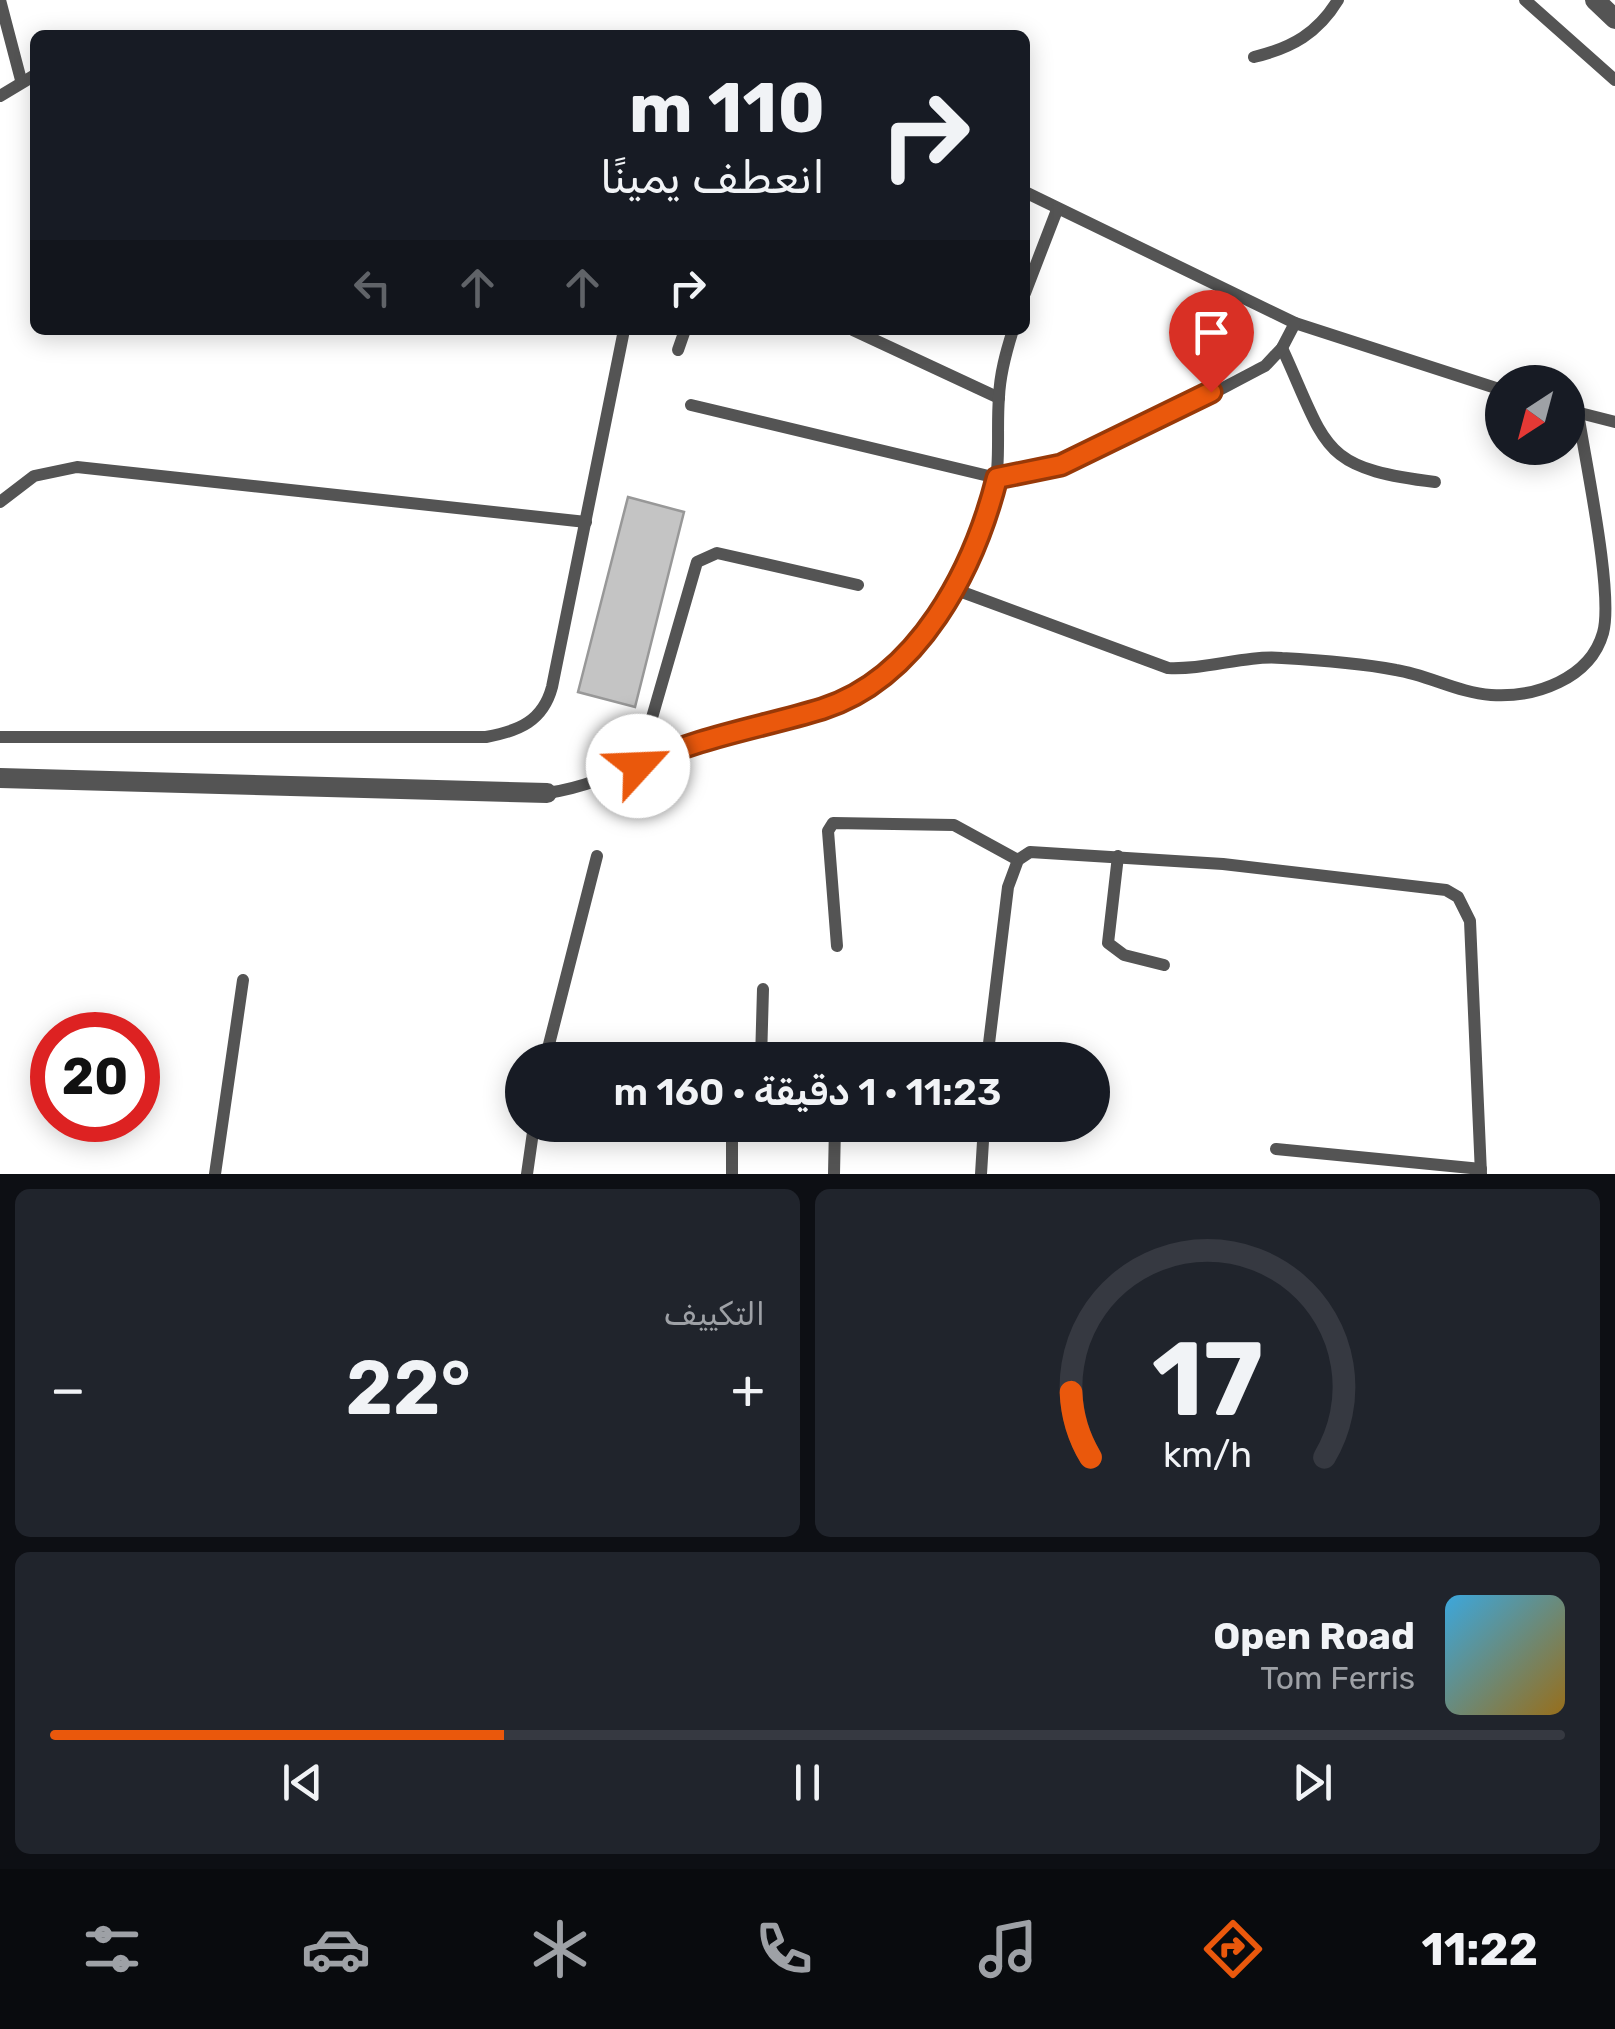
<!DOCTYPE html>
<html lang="ar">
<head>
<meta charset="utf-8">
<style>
  :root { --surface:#171b24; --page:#20242c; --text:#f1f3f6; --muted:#9ea1a6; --line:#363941; --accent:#ea580c }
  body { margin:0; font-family:Rubik,Vazirmatn,sans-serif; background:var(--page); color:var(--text); direction:rtl; height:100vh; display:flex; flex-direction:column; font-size:38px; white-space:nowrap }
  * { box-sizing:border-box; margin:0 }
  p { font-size:32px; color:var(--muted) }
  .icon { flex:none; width:55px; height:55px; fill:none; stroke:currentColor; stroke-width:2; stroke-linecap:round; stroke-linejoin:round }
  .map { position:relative; height:1174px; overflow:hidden; direction:ltr }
  .drawer { display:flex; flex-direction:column; gap:15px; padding:15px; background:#0d0f14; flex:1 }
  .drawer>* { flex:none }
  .banner { position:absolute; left:30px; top:30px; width:1000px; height:305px; border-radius:15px; box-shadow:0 5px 25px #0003; direction:rtl; background:#171b24; color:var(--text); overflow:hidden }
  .needle { width:65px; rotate:216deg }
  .fabs { position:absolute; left:1485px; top:365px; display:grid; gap:20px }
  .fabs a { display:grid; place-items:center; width:100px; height:100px; border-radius:50%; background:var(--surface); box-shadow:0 5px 25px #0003; font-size:50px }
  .speed { position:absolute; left:30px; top:1012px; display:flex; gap:20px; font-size:50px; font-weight:700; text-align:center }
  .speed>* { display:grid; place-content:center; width:130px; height:130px; border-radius:50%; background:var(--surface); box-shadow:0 5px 25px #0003; line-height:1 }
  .speed .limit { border:15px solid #d22; background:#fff; color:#111 }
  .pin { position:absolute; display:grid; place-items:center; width:85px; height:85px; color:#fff; margin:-102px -42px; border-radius:50% 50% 50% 0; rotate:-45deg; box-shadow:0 0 10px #0007 }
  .pin .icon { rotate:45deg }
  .me { position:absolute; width:110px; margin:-55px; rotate:65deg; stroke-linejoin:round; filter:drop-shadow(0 0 8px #0008) }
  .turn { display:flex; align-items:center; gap:35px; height:210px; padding:0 40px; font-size:45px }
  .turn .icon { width:130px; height:130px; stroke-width:2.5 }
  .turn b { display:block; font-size:70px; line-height:85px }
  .lanes { display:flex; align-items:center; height:95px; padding:0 40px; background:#0003; justify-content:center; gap:50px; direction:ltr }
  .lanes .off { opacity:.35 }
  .big { font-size:75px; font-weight:600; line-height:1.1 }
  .drawer .widget { flex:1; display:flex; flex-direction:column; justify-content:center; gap:15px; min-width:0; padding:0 35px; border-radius:15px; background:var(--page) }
  .drawer .dial { align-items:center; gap:0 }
  .dial svg { height:260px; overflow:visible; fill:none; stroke:var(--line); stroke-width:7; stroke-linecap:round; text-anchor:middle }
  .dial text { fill:var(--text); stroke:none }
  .song { display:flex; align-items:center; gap:30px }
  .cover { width:120px; height:120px; border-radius:15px; background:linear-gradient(135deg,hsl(200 70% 55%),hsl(40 70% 35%)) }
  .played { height:10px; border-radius:5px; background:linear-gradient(90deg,var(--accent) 30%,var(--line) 30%) }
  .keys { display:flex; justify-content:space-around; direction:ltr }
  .heat { display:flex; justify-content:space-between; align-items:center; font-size:55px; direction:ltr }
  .drawer .tiles { flex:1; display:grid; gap:15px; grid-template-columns:1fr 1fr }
  .widget:last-child { grid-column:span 2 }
  .trip { position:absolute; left:505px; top:1042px; width:605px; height:100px; border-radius:50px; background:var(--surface); box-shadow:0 5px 25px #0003; font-weight:600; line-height:100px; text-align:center; direction:rtl }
  .dock { display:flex; height:160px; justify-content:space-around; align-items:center; background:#090b0e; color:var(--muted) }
  .dock .icon { width:70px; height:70px }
  .dock .selected { color:var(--accent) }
  .dock b { font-size:45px; color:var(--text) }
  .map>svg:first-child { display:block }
</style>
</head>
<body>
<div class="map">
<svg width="1615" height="1174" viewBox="0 0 1615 1174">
  <rect width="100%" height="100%" fill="#fff"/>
  <polygon fill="#c4c4c4" stroke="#989898" stroke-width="2.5" points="628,497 684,512 635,707 578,692"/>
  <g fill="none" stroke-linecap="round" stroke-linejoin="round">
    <g stroke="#545454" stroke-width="12">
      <polyline points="0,0 21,80"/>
      <polyline points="1525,0 1615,80"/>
      <path d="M1254 57C1292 48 1318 33 1338 0"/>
      <polyline points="0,96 35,75"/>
      <polyline points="1025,192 1295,323 1502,390"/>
      <polyline points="1025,293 1057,210"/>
      <polyline points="853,330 999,398"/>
      <path d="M1282 348C1328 448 1319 468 1435 482"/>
      <polyline points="678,350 685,330"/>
      <path d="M691 405 997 478C1075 472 1193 403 1265 366L1282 348 1295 323"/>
      <polyline points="1568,410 1615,422"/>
      <polyline points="0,502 34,476 77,467 586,522"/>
      <path d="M954 589 1168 668C1207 670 1243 655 1282 658 1319 660 1359 663 1396 670 1428 675 1459 693 1491 695 1535 698 1590 679 1603 633 1614 594 1585 460 1578 413"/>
      <path d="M0 737H486C519 731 543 721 552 687L624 330"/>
      <polyline points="638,766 697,562 717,553 858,585"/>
      <path d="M547 793C605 785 650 754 705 737 743 725 785 721 823 708 911 678 964 585 991 503 1002 467 996 433 999 397 1000 373 1006 352 1013 330"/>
      <polyline points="1118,856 1108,943 1124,955 1164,965"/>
      <polyline points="837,946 828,831 833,823 954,825 1018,860"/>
      <polyline points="545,1060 597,856"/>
      <polyline points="761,1060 763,989"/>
      <polyline points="987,1060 1008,887 1018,860 1030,852 1223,864 1446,890 1458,897 1470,921 1481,1174"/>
      <polyline points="732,1125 732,1174"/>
      <polyline points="1276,1149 1481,1169"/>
      <polyline points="215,1174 243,980"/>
      <polyline points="527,1174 534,1125"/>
      <polyline points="834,1174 835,1125"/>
      <polyline points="981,1174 984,1125"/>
    </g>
    <g stroke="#545454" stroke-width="20">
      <polyline points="1595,0 1615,19"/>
      <polyline points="0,778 547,793"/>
    </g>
  </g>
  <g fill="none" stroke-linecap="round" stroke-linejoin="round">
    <g stroke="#983908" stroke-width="25">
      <path id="route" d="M638 766C698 737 759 728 822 709 919 678 974 569 997 478L1061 465 1211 392"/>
    </g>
    <use href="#route" stroke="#ea580c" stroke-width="18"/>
  </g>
</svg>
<div class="fabs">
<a><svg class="needle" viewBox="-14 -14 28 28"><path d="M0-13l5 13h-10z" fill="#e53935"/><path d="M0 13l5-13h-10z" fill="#9ea1a6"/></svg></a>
</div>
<div class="speed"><div class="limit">20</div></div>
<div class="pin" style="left:1211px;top:392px;background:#d93025"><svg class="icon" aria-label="arrive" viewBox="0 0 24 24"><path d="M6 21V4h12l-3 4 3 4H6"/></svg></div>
<svg class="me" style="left:638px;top:766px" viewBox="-20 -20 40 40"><circle r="19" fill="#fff"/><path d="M0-13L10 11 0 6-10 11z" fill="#ea580c"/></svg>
<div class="trip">11:23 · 1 دقيقة · 160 m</div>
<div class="banner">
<div class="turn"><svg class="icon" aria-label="right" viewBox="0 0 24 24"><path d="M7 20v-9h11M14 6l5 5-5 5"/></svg><div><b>110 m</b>انعطف يمينًا</div></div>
<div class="lanes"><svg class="icon off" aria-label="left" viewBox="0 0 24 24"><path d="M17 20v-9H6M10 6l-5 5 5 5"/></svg><svg class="icon off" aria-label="ahead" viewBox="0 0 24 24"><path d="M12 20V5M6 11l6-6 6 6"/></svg><svg class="icon off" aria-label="ahead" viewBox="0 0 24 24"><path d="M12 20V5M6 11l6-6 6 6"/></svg><svg class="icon" aria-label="right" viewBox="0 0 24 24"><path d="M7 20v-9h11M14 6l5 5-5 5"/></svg></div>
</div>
</div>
<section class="drawer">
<div class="tiles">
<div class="widget dial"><svg viewBox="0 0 100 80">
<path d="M14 69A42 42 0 1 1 86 69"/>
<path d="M14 69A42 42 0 0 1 8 49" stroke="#ea580c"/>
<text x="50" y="56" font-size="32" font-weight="700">17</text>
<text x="50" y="72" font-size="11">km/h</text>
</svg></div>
<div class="widget"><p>التكييف</p>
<div class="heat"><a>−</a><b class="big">22°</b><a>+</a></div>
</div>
<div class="widget">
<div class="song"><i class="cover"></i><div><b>Open Road</b><p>Tom Ferris</p></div></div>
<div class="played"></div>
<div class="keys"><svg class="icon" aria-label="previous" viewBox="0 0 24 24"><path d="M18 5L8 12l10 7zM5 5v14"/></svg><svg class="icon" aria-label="pause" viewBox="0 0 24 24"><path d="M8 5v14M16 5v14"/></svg><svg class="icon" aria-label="next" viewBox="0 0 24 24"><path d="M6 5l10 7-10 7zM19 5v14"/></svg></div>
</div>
</div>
</section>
<nav class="dock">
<b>11:22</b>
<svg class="icon selected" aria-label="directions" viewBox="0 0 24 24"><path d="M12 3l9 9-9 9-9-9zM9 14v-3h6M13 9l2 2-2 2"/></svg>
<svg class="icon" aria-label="music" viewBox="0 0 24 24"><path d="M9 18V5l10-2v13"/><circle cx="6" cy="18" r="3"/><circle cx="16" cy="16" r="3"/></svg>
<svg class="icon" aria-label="phone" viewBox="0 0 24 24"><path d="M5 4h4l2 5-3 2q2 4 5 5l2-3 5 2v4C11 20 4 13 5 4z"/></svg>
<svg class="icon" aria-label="climate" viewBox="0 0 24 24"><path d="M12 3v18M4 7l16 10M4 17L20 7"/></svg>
<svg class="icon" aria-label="car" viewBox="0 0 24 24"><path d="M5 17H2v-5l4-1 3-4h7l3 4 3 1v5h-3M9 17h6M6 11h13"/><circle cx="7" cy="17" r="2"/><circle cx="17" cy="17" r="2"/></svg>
<svg class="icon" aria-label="filters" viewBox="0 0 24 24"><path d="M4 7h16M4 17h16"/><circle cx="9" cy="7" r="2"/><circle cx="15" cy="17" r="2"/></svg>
</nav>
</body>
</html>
